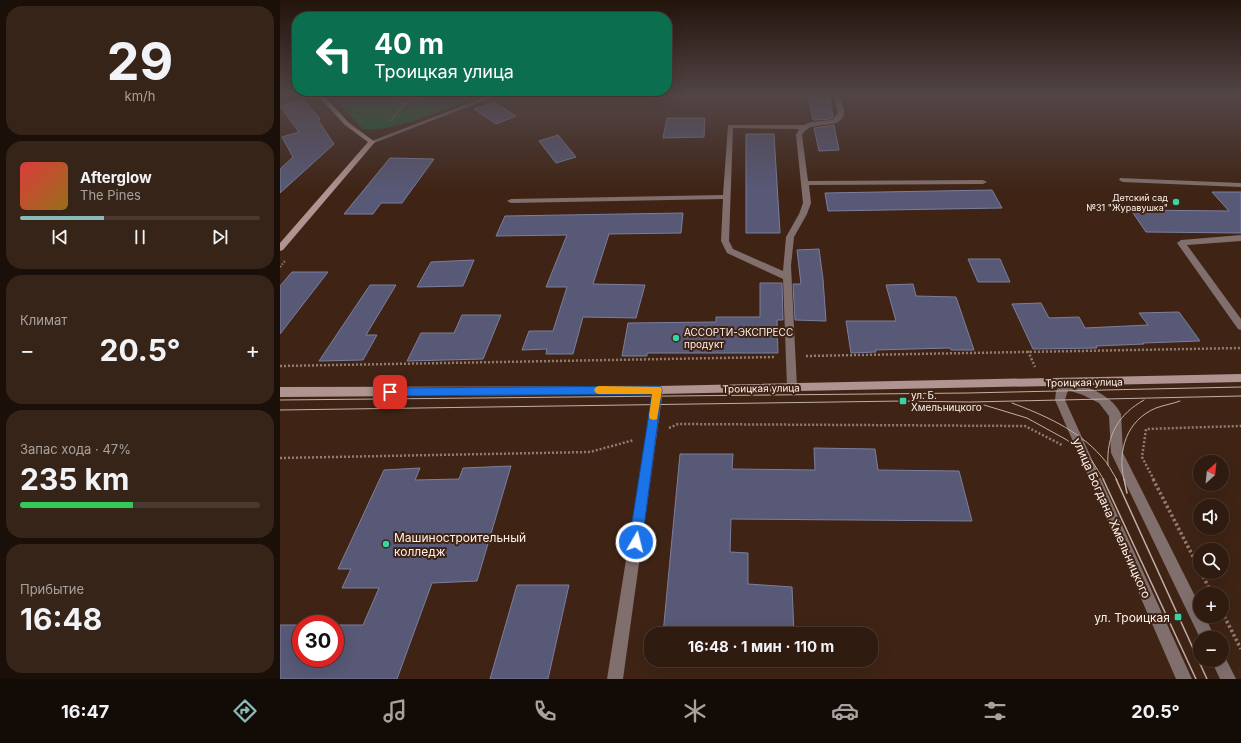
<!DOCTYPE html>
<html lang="ru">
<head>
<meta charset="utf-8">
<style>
  :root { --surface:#2f1b10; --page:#372419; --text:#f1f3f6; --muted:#a7a19f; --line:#4a3930; --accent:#8bbbb9 }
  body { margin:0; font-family:Inter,sans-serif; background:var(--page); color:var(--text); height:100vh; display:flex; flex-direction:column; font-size:15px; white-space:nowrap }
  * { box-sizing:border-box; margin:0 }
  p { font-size:13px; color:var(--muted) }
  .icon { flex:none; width:22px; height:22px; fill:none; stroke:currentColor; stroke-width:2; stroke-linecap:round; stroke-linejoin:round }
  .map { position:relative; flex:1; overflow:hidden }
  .drawer { display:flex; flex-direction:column; gap:6px; padding:6px; background:#1a0f09; width:280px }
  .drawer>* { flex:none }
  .banner { position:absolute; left:12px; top:12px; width:380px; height:84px; border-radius:16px; box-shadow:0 4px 16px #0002,0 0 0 1px var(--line); background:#0b6e4f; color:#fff; overflow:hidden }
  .needle { width:26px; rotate:27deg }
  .buttons { position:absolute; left:913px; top:455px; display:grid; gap:8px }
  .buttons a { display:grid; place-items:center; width:36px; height:36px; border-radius:50%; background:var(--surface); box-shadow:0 4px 16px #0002,0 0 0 1px var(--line); font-size:20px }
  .speed { position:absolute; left:12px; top:615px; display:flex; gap:8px; font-size:20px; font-weight:700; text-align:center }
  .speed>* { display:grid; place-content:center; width:52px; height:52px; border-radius:50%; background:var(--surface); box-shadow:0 4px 16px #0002,0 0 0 1px var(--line); line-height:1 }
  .speed .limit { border:6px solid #d22; background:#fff; color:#111 }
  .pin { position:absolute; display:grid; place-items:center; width:34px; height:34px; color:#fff; margin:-17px; border-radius:8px; box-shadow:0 2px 6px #0006 }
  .me { position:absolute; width:44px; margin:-22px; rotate:8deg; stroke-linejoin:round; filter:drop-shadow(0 0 3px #0008) }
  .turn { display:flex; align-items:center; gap:14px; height:84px; padding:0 16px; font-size:18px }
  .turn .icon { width:52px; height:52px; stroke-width:2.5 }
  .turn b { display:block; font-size:28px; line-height:34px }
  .big { font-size:30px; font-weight:700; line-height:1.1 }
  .drawer .tile { flex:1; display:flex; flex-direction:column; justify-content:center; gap:6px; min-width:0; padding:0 14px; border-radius:16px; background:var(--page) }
  .drawer .dial { align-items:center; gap:0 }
  .dial b { font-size:52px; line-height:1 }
  .song { display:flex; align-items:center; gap:12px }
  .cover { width:48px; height:48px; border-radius:6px; background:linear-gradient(135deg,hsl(0 70% 55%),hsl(40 70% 35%)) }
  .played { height:4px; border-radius:2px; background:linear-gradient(90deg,var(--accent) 35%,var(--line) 35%) }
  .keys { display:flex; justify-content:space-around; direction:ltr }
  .heat { display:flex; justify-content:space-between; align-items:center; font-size:22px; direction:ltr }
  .charge { height:6px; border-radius:3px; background:linear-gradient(90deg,#34c759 47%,var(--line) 0) }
  .trip { position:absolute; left:364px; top:627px; width:234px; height:40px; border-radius:16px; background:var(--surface); box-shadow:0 4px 16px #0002,0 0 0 1px var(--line); font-weight:700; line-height:40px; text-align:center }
  .menu { display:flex; height:64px; justify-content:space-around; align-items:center; background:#130b06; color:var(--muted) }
  .menu .icon { width:28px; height:28px }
  .menu .selected { color:var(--accent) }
  .menu b { font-size:18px; color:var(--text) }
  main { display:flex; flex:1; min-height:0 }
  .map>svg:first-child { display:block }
</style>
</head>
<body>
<main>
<section class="drawer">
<div class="tile dial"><b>29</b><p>km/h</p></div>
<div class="tile">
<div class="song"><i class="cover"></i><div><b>Afterglow</b><p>The Pines</p></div></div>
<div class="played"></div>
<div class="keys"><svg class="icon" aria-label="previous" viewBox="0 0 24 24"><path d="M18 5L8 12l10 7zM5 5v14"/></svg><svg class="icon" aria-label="pause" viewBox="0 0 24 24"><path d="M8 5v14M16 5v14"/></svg><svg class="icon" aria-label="next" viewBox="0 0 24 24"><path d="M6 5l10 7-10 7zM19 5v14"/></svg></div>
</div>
<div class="tile"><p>Климат</p>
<div class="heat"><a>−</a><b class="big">20.5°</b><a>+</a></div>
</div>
<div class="tile"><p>Запас хода · 47%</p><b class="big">235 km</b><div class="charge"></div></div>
<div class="tile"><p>Прибытие</p><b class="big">16:48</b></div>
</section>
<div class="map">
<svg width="961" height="679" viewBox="0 0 961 679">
  <rect width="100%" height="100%" fill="#3f2415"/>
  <path fill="#0f5e34" d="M52 96H199C166 108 117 132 83 129Z"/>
  <g fill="#575977" stroke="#7c7e9e">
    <polygon points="528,96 549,96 553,117 551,119 533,120"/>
    <polygon points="23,99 40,119 38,120 54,144 0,193 0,169 13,157 2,137 19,132 0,106"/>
    <polygon points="214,102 236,116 216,124 194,109"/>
    <polygon points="387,118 425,118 424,137 383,138"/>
    <polygon points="554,125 559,150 539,151 534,128"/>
    <polygon points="466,134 494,134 500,233 466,233"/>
    <polygon points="278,135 296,157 276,163 259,141"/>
    <polygon points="110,158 154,159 122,203 101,203 93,214 64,214"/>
    <polygon points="712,190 722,208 548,211 545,193"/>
    <polygon points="932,192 961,192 961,233 866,232 851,210 949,211"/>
    <polygon points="403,213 401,233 329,234 313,284 365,285 356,318 303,317 293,354 266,354 267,349 242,350 249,331 273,331 287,287 266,287 287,235 216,236 225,216"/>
    <polygon points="539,249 543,279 546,321 515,320 513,284 521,284 517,250"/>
    <polygon points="688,259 720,259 730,282 698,282"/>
    <polygon points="194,260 183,286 137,287 151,262"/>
    <polygon points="12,272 48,272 0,334 0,286"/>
    <polygon points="480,283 502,283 503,320 497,320 498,353 367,353 367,356 342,356 348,323 436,322 436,317 480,317"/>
    <polygon points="633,284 636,296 676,297 694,350 671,350 670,348 595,350 596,352 571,353 566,321 616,321 606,285"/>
    <polygon points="90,285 116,285 86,335 97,335 83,360 39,361"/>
    <polygon points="761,303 769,318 799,317 805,328 868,325 859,313 899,312 920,341 863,343 864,344 816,346 817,348 753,349 732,304"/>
    <polygon points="182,315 221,315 203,359 127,361 141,333 174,333"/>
    <polygon points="534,448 595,449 598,470 679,471 692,521 451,519 450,552 468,553 468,584 512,587 514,634 383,634 400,454 453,454 452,469 535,470"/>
    <polygon points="231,466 197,581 152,583 117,679 0,679 0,625 21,625 21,658 55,658 55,625 83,625 99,588 62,588 71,569 58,569 104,470 140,468 135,480 179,479 183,468"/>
    <polygon points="237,585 289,585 268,679 210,679"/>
  </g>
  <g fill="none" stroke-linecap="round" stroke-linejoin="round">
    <g stroke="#907c71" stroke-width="1.5" stroke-dasharray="1.5 1.5" stroke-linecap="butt">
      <polyline points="112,96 124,104 149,96"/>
      <polyline points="110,121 132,96"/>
    </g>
    <polyline stroke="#907c71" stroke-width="2" stroke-dasharray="1.5 1.5" stroke-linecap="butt" points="0,267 5,261"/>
    <g stroke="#907c71" stroke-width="2.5" stroke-dasharray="2 2" stroke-linecap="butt">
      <polyline points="748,351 755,367"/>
      <polyline points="526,356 961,348"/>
      <polyline points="0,366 495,357"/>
      <polyline points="389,428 398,424 745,426 782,445"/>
      <polyline points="0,458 310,452 354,440"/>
      <polyline points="874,480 862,457 866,429 961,426"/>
    </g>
    <g stroke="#907c71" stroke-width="3.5" stroke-dasharray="2.5 2.5" stroke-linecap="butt">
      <polyline points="873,479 920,570"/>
      <polyline points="921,572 932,594"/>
      <polyline points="942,612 961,649"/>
    </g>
    <g fill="#806f6d" fill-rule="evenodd">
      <path d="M554 96H560C561 101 565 109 564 114 560 132 531 118 522 135L528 181 703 180 707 182 703 184 529 185 531 203 527 214 514 237 511 266 517 387 516 390 512 391 508 390 507 387 503 279 447 253 441 241 443 199 231 203 227 201 231 199 443 195 448 125H524L531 122 552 120 558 113ZM453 128 519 129 516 135 523 203 519 214 506 237 503 271 453 249 449 241Z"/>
      <polygon points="840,178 961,183 961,187 843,182 839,180"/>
      <polygon points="961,235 961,241 907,245 961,319 961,330 958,329 897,243 901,240"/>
    </g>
    <g fill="#806f6d" fill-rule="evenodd">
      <polygon points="208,96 216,96 94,143 89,142"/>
      <path d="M802 380 806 381 807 384 806 387C820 392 834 400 841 414L843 453 920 606V616H925L935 638H920L833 457 831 453 829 416 819 403 803 395 788 390 785 400 912 679H896L775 400 776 391 781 383Z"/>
      <polygon points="378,386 382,387 383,390 343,679 327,679 373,390 374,387"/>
      <polygon points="942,654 944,655 956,679 940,679 931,660 942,660"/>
    </g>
    <g fill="#af9491" fill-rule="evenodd">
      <polygon points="38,96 44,96 69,123 95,142 3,250 0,251 0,243 88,142 65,125"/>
      <polygon points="961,374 961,382 378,394 0,397 0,387 378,386"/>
    </g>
    <g stroke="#c0afa6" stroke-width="1">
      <polyline points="0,400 687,393 961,387"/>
      <path d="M732 403C764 415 798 430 821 456 828 463 832 472 837 480"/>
      <polyline points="704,405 747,418 787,440 812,461 824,480"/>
      <polyline points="0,410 623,401 690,402 961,396"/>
      <path d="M828 465C826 435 839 414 864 400"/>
      <path d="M844 480C837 450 847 420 876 408 884 405 892 404 900 401"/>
    </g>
    <g stroke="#c0afa6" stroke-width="1.5">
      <polyline points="823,479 916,679"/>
      <polyline points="836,479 927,679"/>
      <polyline points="844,479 847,493"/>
    </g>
  </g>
  <linearGradient id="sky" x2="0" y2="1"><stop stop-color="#23140c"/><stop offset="0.5" stop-color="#524546"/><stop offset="1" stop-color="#524546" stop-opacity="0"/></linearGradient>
  <rect width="961" height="191" fill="url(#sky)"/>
  <polygon fill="#1a73e8" stroke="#114b97" points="378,386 381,387 382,390 362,542 360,546 356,548 351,546 349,542 372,394 110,396 107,394 105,392 107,389 110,388"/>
  <polygon fill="#f59e0b" points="319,386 381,387 382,390 377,419 374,420 370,419 369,416 372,394 319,394 316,393 314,390 316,387"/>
  <g fill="#39d4a5" stroke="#3f2415" stroke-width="1.5">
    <circle cx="896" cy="202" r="4"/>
    <circle cx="396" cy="338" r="4"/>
    <rect x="619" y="397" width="8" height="8" rx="2"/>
    <circle cx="106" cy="544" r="4"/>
    <rect x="894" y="613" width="8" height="8" rx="2"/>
  </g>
  <g text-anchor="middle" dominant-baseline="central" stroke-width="4" stroke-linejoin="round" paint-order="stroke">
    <g font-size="9" fill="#fdf1eb" stroke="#3f2415" text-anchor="end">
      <text x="888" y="197">Детский сад<tspan x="888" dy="10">№31 "Журавушка"</tspan></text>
    </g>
    <g font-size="10" fill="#fdf1eb" stroke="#3f2415" text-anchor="start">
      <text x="404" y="332">АССОРТИ-ЭКСПРЕСС<tspan x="404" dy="12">продукт</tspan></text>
      <text x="631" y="395">ул. Б.<tspan x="631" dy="12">Хмельницкого</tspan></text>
    </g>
    <g font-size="10" fill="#fdf1eb" stroke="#3f2415">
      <text transform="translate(804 382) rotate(-1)">Троицкая улица</text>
      <text transform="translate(481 388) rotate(-1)">Троицкая улица</text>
    </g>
    <g font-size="12" fill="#fdf1eb" stroke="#3f2415">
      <text transform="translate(832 518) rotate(66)">улица Богдана Хмельницкого</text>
    </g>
    <g font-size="12" fill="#fdf1eb" stroke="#3f2415" text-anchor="start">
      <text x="114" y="537">Машиностроительный<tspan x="114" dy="14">колледж</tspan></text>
      <text x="890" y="617" text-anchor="end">ул. Троицкая</text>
    </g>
  </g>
</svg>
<div class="buttons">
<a><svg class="needle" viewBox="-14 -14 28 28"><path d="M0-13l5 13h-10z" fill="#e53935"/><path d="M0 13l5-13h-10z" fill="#a7a19f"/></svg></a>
<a><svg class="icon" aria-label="sound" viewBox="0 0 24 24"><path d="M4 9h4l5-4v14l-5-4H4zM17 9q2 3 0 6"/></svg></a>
<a><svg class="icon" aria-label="search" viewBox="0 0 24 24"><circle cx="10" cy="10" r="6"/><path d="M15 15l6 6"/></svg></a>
<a>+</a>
<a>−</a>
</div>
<div class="speed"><div class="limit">30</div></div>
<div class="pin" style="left:110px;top:392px;background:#d93025"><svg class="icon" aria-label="arrive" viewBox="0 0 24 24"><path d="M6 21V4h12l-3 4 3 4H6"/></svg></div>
<svg class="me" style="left:356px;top:542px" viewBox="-20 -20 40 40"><circle r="17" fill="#1a73e8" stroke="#fff" stroke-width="3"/><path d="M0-11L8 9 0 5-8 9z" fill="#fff"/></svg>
<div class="trip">16:48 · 1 мин · 110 m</div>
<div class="banner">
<div class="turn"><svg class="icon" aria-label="left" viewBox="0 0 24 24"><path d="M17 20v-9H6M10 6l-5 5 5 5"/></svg><div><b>40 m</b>Троицкая улица</div></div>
</div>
</div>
</main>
<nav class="menu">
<b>16:47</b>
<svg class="icon selected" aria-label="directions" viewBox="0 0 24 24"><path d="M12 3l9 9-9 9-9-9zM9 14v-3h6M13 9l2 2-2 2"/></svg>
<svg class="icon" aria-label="music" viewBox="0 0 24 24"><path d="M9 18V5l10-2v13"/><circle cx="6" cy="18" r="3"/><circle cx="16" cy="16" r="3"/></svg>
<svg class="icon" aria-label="phone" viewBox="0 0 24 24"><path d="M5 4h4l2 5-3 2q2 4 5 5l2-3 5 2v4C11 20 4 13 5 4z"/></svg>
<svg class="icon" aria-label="climate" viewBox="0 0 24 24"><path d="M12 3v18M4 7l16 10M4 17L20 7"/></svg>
<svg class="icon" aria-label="car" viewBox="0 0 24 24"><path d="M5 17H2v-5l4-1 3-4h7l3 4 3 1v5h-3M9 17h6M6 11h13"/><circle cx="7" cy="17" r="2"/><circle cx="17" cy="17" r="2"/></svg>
<svg class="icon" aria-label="filters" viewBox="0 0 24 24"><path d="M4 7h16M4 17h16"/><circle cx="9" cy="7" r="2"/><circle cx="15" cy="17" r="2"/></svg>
<b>20.5°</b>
</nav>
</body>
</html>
